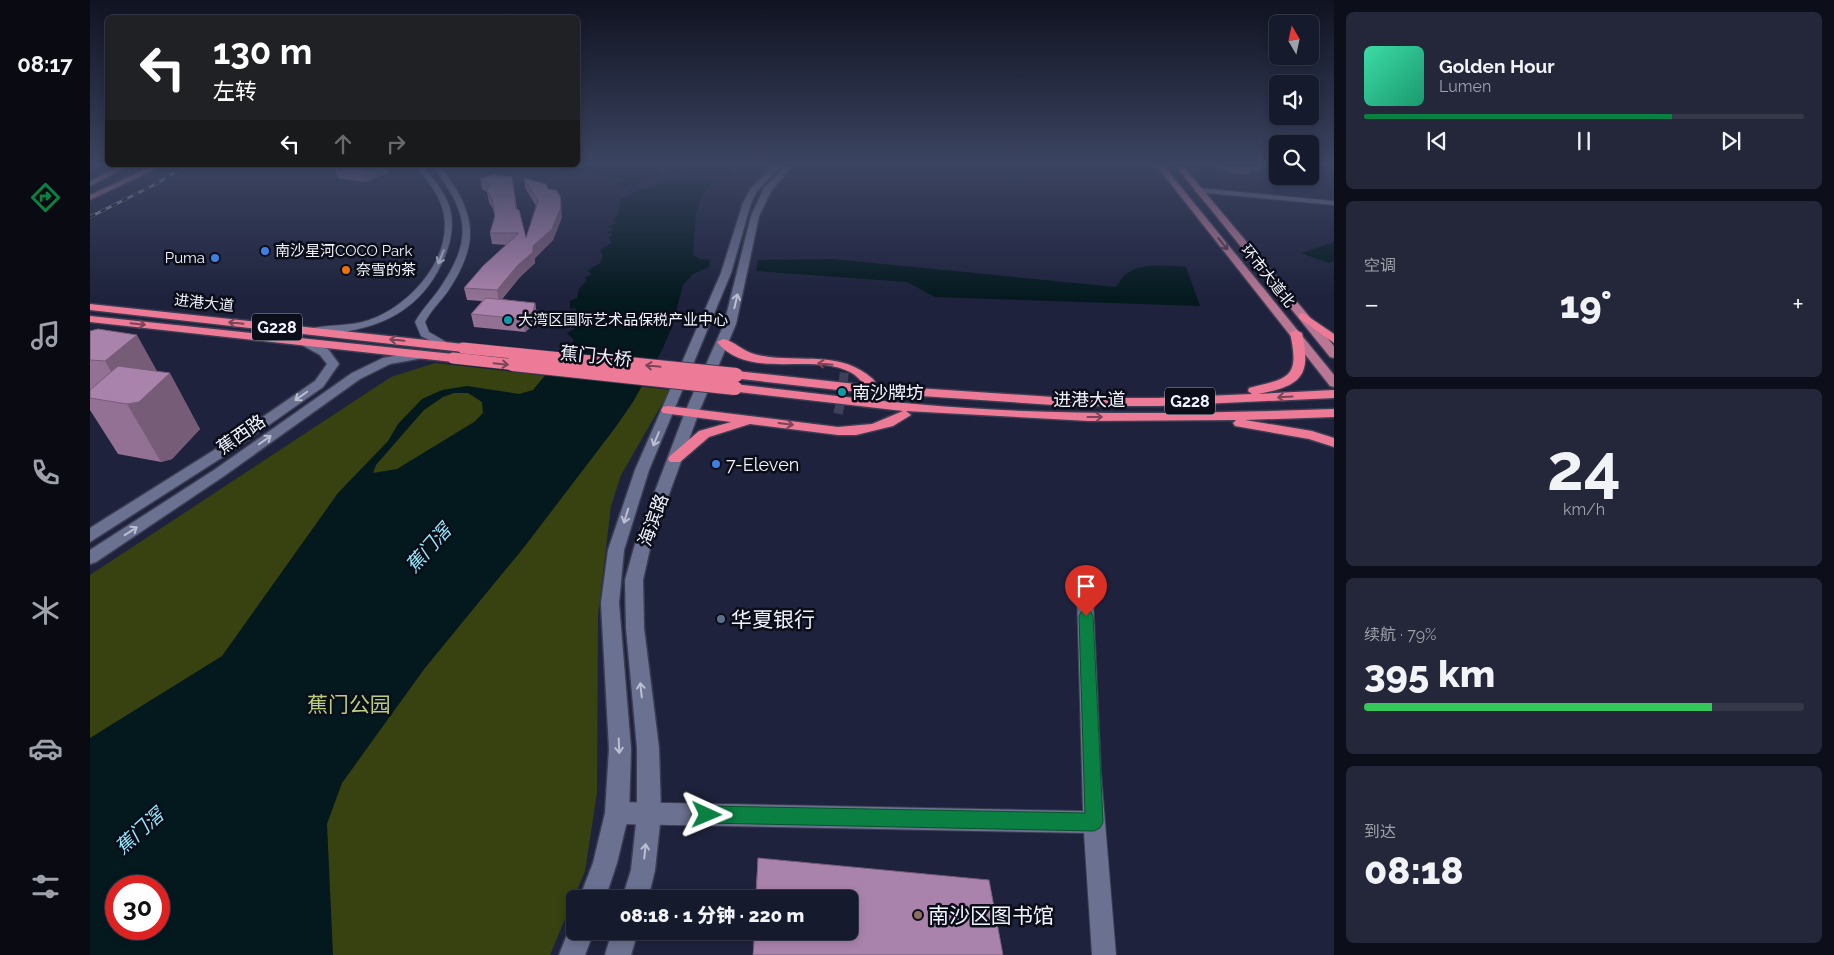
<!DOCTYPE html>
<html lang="zh">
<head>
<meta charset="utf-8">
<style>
  :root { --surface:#161a2d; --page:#232739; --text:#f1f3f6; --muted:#9ea1aa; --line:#353849; --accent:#0b8043 }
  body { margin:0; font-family:Raleway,"Noto Sans SC",sans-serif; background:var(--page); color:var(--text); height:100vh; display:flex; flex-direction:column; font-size:19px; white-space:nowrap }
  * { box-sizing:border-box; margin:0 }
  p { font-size:16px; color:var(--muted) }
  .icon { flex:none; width:28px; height:28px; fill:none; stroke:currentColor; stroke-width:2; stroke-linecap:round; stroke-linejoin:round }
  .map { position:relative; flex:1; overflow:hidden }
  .sheet { display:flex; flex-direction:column; gap:12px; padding:12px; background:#0c0e19; width:500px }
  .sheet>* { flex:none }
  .hud { position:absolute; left:15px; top:15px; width:475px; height:152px; border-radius:8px; box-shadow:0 2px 8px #0003,0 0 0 1px var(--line); background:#202124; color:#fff; overflow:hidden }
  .needle { width:32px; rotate:351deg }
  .fabs { position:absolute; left:1179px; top:15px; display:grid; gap:10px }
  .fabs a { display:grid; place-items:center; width:50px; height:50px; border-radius:8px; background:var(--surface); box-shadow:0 2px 8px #0003,0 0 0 1px var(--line); font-size:25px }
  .speed { position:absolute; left:15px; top:875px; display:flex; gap:10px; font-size:25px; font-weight:700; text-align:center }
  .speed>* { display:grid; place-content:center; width:65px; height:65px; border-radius:50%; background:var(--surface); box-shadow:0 2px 8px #0003,0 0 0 1px var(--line); line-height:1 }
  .speed .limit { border:8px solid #d22; background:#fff; color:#111 }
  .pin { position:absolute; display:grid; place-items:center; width:42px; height:42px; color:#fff; margin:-51px -21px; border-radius:50% 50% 50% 0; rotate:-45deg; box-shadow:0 0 5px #0007 }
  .pin .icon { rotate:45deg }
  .me { position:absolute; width:55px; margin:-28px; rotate:91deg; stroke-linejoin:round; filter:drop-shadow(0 0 4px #0008) }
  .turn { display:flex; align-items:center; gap:18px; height:105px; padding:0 25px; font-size:22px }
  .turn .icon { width:65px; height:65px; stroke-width:2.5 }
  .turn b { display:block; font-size:35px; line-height:42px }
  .lanes { display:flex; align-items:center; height:48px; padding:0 25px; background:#0003; justify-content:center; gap:25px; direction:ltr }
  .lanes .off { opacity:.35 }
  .big { font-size:38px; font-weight:800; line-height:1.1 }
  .sheet .card { flex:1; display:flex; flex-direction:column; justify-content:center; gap:8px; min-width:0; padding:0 18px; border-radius:8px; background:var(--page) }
  .sheet .dial { align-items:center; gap:0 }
  .dial b { font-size:65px; line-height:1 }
  .song { display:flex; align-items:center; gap:15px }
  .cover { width:60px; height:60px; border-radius:8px; background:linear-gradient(135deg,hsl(160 70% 55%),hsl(160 70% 35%)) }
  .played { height:5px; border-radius:2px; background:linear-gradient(90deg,var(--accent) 70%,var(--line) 70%) }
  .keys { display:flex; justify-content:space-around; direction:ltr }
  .heat { display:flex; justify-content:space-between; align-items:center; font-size:28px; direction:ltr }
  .charge { height:8px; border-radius:4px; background:linear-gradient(90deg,#34c759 79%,var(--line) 0) }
  .trip { position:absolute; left:476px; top:890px; width:292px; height:50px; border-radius:8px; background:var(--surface); box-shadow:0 2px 8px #0003,0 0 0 1px var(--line); font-weight:800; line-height:50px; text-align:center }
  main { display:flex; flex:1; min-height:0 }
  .tab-bar { display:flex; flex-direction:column; width:90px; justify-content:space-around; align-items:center; background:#090a12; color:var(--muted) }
  .tab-bar .icon { width:35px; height:35px }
  .tab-bar .current { color:var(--accent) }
  .tab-bar b { font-size:22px; color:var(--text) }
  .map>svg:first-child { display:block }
</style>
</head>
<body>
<main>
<nav class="tab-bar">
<b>08:17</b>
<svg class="icon current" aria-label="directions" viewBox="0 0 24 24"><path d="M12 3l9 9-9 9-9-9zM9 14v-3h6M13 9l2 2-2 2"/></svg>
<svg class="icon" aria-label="music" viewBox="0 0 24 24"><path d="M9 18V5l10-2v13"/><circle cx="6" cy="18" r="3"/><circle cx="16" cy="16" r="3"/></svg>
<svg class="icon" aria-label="phone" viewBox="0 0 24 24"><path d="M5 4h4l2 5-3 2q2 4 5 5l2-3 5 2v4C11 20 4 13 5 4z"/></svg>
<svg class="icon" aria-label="climate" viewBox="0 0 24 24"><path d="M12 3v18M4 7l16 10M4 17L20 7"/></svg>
<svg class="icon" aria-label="car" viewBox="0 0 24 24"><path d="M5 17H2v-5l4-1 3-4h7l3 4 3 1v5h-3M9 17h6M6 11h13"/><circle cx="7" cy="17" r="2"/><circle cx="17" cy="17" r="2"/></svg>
<svg class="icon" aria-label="filters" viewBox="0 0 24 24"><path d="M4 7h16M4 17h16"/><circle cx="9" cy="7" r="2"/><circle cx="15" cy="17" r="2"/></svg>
</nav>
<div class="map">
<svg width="1244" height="955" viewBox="0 0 1244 955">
  <rect width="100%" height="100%" fill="#1e223c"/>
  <path fill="#374210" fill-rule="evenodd" d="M345 363 580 390 531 475 521 506 508 615 507 793 495 871 460 955H0V575L301 377ZM26 886H69V929H26Z"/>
  <g fill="#04191e" fill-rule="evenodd">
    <path d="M431 165H650L638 176 622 184 612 195 606 214 603 255 610 259 620 260 619 267 603 274 593 285 582 327 573 348 543 402 525 428 435 546 335 668 252 783 237 824 243 955H0V738L132 656 248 493 298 441 308 424 332 399 352 390 377 386 429 394 443 390 484 340 477 333 489 326V321L486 318 489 316 485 308 480 309V301L487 298 489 289 497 280 494 278 502 274 497 271 510 263 513 256 510 250 521 243 519 237 524 234 516 233 524 229 517 227 528 223 523 222 529 212 530 199 540 196 526 184 534 179 473 169ZM364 393H378L392 402 393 413 384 422 307 469 283 473 286 465 334 410 353 397ZM26 886H69V929H26Z"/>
    <polygon points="1244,242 1244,261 1239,263 1211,253"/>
    <path d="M742 259 1026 287C1029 283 1032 277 1036 274 1051 262 1078 266 1096 267L1110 306 845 297 817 282 666 271 668 260Z"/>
  </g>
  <polygon fill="#1e223c" points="560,165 571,165 581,173 592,175 641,177 635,181 579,180 536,195 530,189 568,175 568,172"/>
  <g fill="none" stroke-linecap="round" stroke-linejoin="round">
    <g stroke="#3e4159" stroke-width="14" stroke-dasharray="14 7" stroke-linecap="butt">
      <polyline points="749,379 758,380"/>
      <polyline points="745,406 754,408"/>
    </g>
    <g stroke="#3b3d52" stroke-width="2">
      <g id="street">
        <path d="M325 165H332C343 179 358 195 361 213 364 231 359 249 351 265 331 306 297 326 252 332 242 333 229 336 218 333V329C238 324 259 327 279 320 321 306 367 254 352 207 347 191 335 178 325 165Z"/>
        <path d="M342 165H349C385 211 392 240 358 291 351 301 341 310 335 322L339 332 358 343 359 345 354 348 331 336 325 322C332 309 342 300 350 288 385 236 377 212 342 165Z"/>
        <polygon points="1108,188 1244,201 1244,205 1105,192 1104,190"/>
        <polygon points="995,590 1001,592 1003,596 1011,773 1026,955 1002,955 994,833 527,824 519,820 516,813 519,806 527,802 993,811 987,596 989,592"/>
      </g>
    </g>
    <g stroke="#3b3d52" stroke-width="3">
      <g id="secondary">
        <polygon points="685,165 692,165 667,191 661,203 641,273 559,470 534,550 529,603 541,749 539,813 527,863 515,899 489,899 503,863 515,813 519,749 511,603 518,550 545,470 631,273 653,203 661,188"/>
        <polygon points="696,165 703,165 681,191 669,216 646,324 609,412 561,544 553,580 554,628 569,748 571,814 565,870 558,899 532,899 541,870 547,814 547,748 536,628 535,580 545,544 595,412 634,324 661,216 674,188"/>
        <polygon points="214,339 238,349 249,364 233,387 139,453 0,542 0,528 129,447 225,381 237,364 230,355 210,344 208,342"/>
        <polygon points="329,351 335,355 333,358 300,364 270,379 134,476 6,562 0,564 0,550 124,470 262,373 293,358"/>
        <polygon points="485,920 485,931 504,931 495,955 469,955 482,922"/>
        <polygon points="522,931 548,931 541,955 515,955"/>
      </g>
    </g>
    <g stroke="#3b3d52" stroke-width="3">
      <g id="primary">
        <polygon points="32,165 41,165 0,186 0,181"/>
        <polygon points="65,165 74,165 0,200 0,195"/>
        <polygon points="1066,165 1073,165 1244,375 1244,387 1240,386"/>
        <polygon points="1085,165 1092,165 1244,346 1244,358 1240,357"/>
      </g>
    </g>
    <g stroke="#3b3d52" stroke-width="3">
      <g id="highway">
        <polygon points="0,304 373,344 379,348 373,352 0,310"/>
        <polygon points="1213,313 1244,334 1244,343 1209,318 1209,314"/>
        <polygon points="0,316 363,354 369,358 363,362 0,322"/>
        <path d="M1206 330 1212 333C1222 377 1210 386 1168 394L1244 390V398L1068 406H978L757 391 642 378 640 375 646 371 775 385C770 380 766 375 760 372 721 352 659 381 627 342L633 339C644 341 653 351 664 354 706 365 748 348 783 379L785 382 781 385 978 398H1068L1162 394 1158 391 1159 388C1199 378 1210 378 1200 333Z"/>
        <path d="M645 384C723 393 799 403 877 408 1000 416 1122 413 1244 409V417L1155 420 1222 431 1244 438V447L1219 439 1145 426 1143 423 1146 420 999 421 816 411 821 415 803 426 766 435H748L660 424 619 437 590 462H580L578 459 580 456 609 431 641 422 573 413 571 410 573 407 578 406 748 427 782 424 813 411 640 391 639 388Z"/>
      </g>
    </g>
    <use href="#street" fill="#6b7190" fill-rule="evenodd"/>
    <use href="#secondary" fill="#6b7190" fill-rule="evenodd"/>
    <use href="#primary" fill="#b97794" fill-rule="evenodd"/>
    <use href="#highway" fill="#ed7b97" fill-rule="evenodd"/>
    <g stroke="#9b9eaf" stroke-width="3">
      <polyline id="rail" points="0,217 64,185 97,165"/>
    </g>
    <use href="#rail" stroke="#0b0d18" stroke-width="2" stroke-dasharray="6" stroke-linecap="butt"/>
    <g stroke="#3b3d52" stroke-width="12" stroke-linecap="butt">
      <g id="highway-bridge-far1">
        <polyline points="373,348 551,366"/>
        <polyline points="363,358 435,366"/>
      </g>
    </g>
    <g stroke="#3b3d52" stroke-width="16" stroke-linecap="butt">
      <g id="highway-bridge">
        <polyline points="423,364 645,388"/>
        <polyline points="538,364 646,375"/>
      </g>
    </g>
    <use href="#highway-bridge-far1" stroke="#ed7b97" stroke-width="11"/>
    <use href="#highway-bridge" stroke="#ed7b97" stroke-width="14"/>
  </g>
  <g fill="#927194">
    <polygon points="217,165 299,165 300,172 275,182 248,178 244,167 218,169"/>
    <polygon points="1127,165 1172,165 1169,172 1161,171 1160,174 1140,173 1137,170 1130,169"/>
    <polygon points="434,178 458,189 472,217 463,240 445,258 445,263 430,277 412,299 445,303 447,315 445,324 435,332 384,327 381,314 392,301 377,300 374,288 417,245 402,244 400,233 405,216 403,209 399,202 397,192 392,189 390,179 424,187 427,209 436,238 446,206 435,188"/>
    <polygon points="0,331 67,371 110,429 82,459 71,462 28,454 0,410"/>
    <polygon points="668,858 913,955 663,955 664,931 760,931 760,899 665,899"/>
  </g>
  <g fill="#775c78">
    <polygon points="270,165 299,165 300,172 275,182"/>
    <polygon points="470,196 472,217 463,240 445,258 445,263 430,277 409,303 407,290 443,246"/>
    <polygon points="445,303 447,315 445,324 435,332 432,319"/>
    <polygon points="47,335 72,380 80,373 110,429 82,459 71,462 37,404 40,404 15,361"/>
  </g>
  <g fill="#aa83ac" stroke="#775c78">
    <polygon points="403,175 422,177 426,209 429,210 436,238 448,201 434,178 456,184 458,189 466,190 470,196 471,207 462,229 443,246 443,252 428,265 407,290 374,288 393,266 429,233 400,233 405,216 402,199 397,191 399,184 390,179"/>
    <polygon points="396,298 445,303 443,312 432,319 381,314"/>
    <polygon points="8,329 47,335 15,361 0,360 0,331"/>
    <polygon points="28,366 80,373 49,402 37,404 0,398 0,390"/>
    <polygon points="668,858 899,880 913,955 663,955 665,931 760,931 760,899 666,899"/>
  </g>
  <defs><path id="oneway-shaft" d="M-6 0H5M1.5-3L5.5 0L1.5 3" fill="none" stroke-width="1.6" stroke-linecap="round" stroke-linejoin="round" transform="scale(1.25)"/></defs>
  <use stroke="#593d50" href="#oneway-shaft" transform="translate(1133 244) rotate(51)"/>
  <g stroke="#bbbfd2">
    <use href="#oneway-shaft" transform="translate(351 257) rotate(112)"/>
    <use href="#oneway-shaft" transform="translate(646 301) rotate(-77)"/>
    <use href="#oneway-shaft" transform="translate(211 396) rotate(145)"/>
    <use href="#oneway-shaft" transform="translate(566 439) rotate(113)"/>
    <use href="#oneway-shaft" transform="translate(175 440) rotate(-35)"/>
    <use href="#oneway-shaft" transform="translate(536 516) rotate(107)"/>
    <use href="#oneway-shaft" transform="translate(41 531) rotate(-33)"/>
    <use href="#oneway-shaft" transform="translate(551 690) rotate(-96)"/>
    <use href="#oneway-shaft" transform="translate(529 746) rotate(88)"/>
    <use href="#oneway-shaft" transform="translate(555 851) rotate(-84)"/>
  </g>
  <g stroke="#7c4458">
    <use href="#oneway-shaft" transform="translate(146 323) rotate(-174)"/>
    <use href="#oneway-shaft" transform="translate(48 324) rotate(6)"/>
    <use href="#oneway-shaft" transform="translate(307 340) rotate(-174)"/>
    <use href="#oneway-shaft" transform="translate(411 364) rotate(6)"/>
    <use href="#oneway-shaft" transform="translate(735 364) rotate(-174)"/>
    <use href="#oneway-shaft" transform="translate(563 366) rotate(-174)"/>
    <use href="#oneway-shaft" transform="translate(1195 397) rotate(177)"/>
    <use href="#oneway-shaft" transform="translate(1005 417)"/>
    <use href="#oneway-shaft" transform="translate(696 424) rotate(7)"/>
  </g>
  <linearGradient id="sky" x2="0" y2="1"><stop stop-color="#101321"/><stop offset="0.55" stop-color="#3b4461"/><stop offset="1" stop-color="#3b4461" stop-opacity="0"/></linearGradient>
  <rect width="1244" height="299" fill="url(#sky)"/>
  <polygon fill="#0b8043" stroke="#07532c" points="996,610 1001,612 1003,616 1013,822 1010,828 1004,831 617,823 611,821 608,815 611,808 617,806 995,813 989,616 991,612"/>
  <g fill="#3f7fe0" stroke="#0b0d18" stroke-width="2">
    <circle cx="175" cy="251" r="5"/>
    <circle cx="125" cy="258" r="5"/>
    <circle cx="626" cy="464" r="5"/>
  </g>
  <circle fill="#e8710a" stroke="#0b0d18" stroke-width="2" cx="256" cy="270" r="5"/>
  <g fill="#0f9aa8" stroke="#0b0d18" stroke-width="2">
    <circle cx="418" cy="320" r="5"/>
    <circle cx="752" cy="392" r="5"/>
  </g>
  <circle fill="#5c6f8a" stroke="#0b0d18" stroke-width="2" cx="631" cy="619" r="5"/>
  <circle fill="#8d6e63" stroke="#0b0d18" stroke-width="2" cx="828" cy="915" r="5"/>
  <g text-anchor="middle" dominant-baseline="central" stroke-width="5" stroke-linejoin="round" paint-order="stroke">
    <g font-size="15" fill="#f1f3fe" stroke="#0b0d18" text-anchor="start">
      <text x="185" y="251">南沙星河COCO Park</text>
      <text x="115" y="258" text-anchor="end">Puma</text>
      <text x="266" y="270">奈雪的茶</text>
      <text x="428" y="320">大湾区国际艺术品保税产业中心</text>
    </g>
    <g font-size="15" fill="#f1f3fe" stroke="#0b0d18">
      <text transform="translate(1178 276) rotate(51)">环市大道北</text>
      <text transform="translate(114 303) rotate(6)">进港大道</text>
    </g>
    <g fill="#0b0d18" stroke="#acaeb9" stroke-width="1">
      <rect x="162" y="313.5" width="50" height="27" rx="4"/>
      <rect x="1075" y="387.5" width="50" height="27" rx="4"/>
    </g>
    <g font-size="16" font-weight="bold" fill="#f1f3fe">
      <text x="187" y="327">G228</text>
      <text x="1100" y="401">G228</text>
    </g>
    <g font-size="18" fill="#f1f3fe" stroke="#0b0d18">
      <text transform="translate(506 356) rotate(6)">蕉门大桥</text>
      <text x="999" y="399">进港大道</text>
      <text transform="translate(151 434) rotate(-35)">蕉西路</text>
      <text transform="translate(563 520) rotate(-70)">海滨路</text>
    </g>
    <g font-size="18" fill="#f1f3fe" stroke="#0b0d18" text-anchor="start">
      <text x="762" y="392">南沙牌坊</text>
      <text x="636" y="464">7-Eleven</text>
    </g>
    <g font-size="19" font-style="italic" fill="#99e9ff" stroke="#0b0d18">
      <text transform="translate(338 548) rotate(-48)">蕉门滘</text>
      <text transform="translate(49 831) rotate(-42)">蕉门滘</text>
    </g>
    <g font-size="21" fill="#f1f3fe" stroke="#0b0d18" text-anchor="start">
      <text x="641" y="619">华夏银行</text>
      <text x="838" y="915">南沙区图书馆</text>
    </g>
    <g font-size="21" fill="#b9ce7f" stroke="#0b0d18">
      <text x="259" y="704">蕉门公园</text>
    </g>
  </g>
</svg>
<div class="fabs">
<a><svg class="needle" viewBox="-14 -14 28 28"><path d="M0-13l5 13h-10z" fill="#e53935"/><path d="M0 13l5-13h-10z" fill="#9ea1aa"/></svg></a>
<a><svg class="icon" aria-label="sound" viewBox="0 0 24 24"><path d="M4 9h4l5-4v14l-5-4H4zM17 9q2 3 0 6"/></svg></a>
<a><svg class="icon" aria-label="search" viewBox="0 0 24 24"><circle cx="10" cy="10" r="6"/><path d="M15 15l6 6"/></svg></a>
</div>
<div class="speed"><div class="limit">30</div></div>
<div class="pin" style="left:996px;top:616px;background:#d93025"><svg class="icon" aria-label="arrive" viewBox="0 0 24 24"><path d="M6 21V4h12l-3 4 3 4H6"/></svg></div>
<svg class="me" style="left:617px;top:815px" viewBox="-20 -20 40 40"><path d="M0-17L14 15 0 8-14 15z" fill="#0b8043" stroke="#fff" stroke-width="4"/></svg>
<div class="trip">08:18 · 1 分钟 · 220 m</div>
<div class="hud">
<div class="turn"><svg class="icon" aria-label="left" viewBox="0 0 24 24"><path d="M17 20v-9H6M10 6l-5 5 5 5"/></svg><div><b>130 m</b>左转</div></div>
<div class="lanes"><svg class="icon" aria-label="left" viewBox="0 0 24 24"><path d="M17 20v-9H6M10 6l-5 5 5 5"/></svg><svg class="icon off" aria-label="ahead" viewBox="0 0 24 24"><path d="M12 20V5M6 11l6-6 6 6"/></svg><svg class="icon off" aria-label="right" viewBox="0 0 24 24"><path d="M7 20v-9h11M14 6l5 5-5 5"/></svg></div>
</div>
</div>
<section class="sheet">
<div class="card">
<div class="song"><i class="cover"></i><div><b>Golden Hour</b><p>Lumen</p></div></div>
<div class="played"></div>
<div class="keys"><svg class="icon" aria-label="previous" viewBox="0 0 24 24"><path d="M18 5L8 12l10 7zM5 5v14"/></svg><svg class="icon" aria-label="pause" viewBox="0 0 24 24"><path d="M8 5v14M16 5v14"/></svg><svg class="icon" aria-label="next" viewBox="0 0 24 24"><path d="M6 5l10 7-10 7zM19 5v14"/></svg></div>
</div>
<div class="card"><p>空调</p>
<div class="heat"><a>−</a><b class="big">19°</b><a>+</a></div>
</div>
<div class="card dial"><b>24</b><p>km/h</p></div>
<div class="card"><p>续航 · 79%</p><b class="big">395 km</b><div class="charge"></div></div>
<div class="card"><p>到达</p><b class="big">08:18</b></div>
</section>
</main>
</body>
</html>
